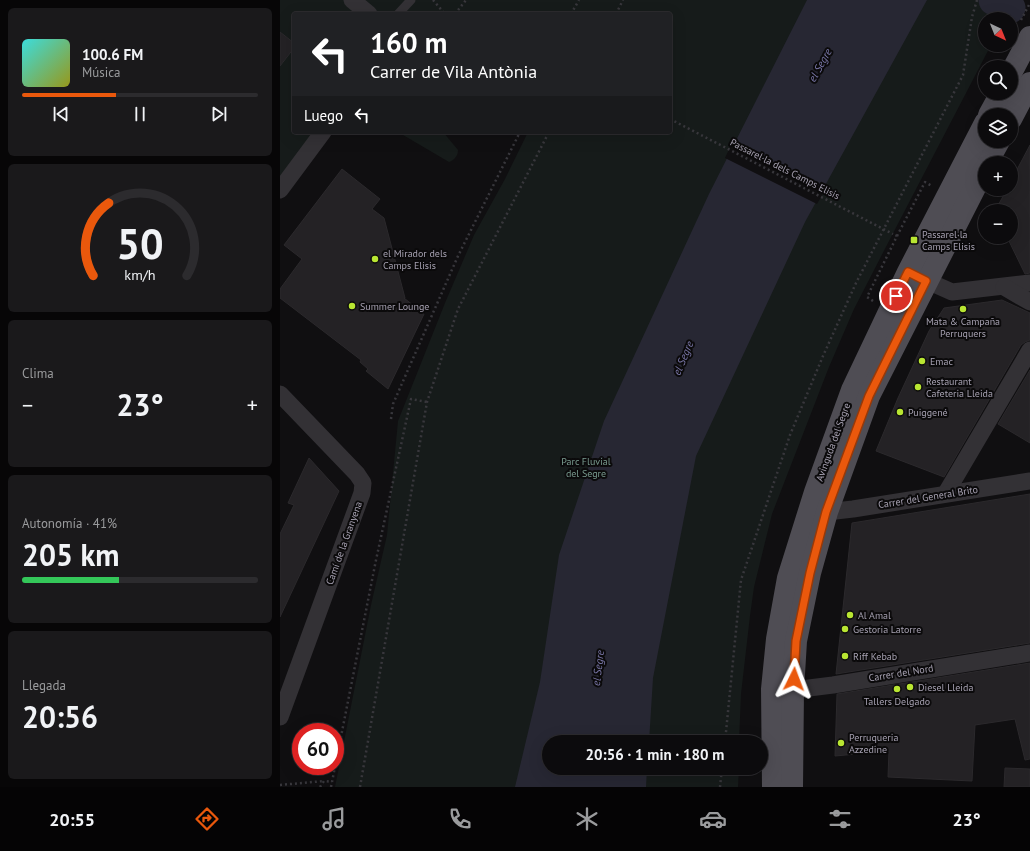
<!DOCTYPE html>
<html lang="es">
<head>
<meta charset="utf-8">
<style>
  :root { --surface:#0c0b0d; --page:#1a191b; --text:#f1f3f6; --muted:#9a9b9d; --line:#2c2b2e; --accent:#ea580c }
  body { margin:0; font-family:"PT Sans",sans-serif; background:var(--page); color:var(--text); height:100vh; display:flex; flex-direction:column; font-size:15px; white-space:nowrap }
  * { box-sizing:border-box; margin:0 }
  p { font-size:13px; color:var(--muted) }
  .icon { flex:none; width:22px; height:22px; fill:none; stroke:currentColor; stroke-width:2; stroke-linecap:round; stroke-linejoin:round }
  .map { position:relative; flex:1; overflow:hidden }
  .side { display:flex; flex-direction:column; gap:8px; padding:8px; background:#070607; width:280px }
  .side>* { flex:none }
  .hud { position:absolute; left:12px; top:12px; width:380px; height:122px; border-radius:4px; box-shadow:0 4px 16px #0002,0 0 0 1px var(--line); background:#202124; color:#fff; overflow:hidden }
  .needle { width:26px; rotate:137deg }
  .controls { position:absolute; left:698px; top:12px; display:grid; gap:8px }
  .controls a { display:grid; place-items:center; width:40px; height:40px; border-radius:50%; background:var(--surface); box-shadow:0 4px 16px #0002,0 0 0 1px var(--line); font-size:20px }
  .speed { position:absolute; left:12px; top:723px; display:flex; gap:8px; font-size:20px; font-weight:700; text-align:center }
  .speed>* { display:grid; place-content:center; width:52px; height:52px; border-radius:50%; background:var(--surface); box-shadow:0 4px 16px #0002,0 0 0 1px var(--line); line-height:1 }
  .speed .limit { border:6px solid #d22; background:#fff; color:#111 }
  .pin { position:absolute; display:grid; place-items:center; width:34px; height:34px; color:#fff; margin:-17px; border:2px solid #fff; border-radius:50%; box-shadow:0 1px 4px #0007 }
  .me { position:absolute; width:44px; margin:-22px; rotate:3deg; stroke-linejoin:round; filter:drop-shadow(0 0 3px #0008) }
  .turn { display:flex; align-items:center; gap:14px; height:84px; padding:0 12px; font-size:18px }
  .turn .icon { width:52px; height:52px; stroke-width:2.5 }
  .turn b { display:block; font-size:28px; line-height:34px }
  .then { display:flex; align-items:center; height:38px; padding:0 12px; background:#0003; gap:8px; font-size:15px }
  .big { font-size:30px; font-weight:700; line-height:1.1 }
  .side .widget { flex:1; display:flex; flex-direction:column; justify-content:center; gap:6px; min-width:0; padding:0 14px; border-radius:6px; background:var(--page) }
  .side .dial { align-items:center; gap:0 }
  .dial svg { height:104px; overflow:visible; fill:none; stroke:var(--line); stroke-width:7; stroke-linecap:round; text-anchor:middle }
  .dial text { fill:var(--text); stroke:none }
  .song { display:flex; align-items:center; gap:12px }
  .cover { width:48px; height:48px; border-radius:6px; background:linear-gradient(135deg,hsl(180 70% 55%),hsl(60 70% 35%)) }
  .played { height:4px; border-radius:2px; background:linear-gradient(90deg,var(--accent) 40%,var(--line) 40%) }
  .keys { display:flex; justify-content:space-around; direction:ltr }
  .heat { display:flex; justify-content:space-between; align-items:center; font-size:22px; direction:ltr }
  .charge { height:6px; border-radius:3px; background:linear-gradient(90deg,#34c759 41%,var(--line) 0) }
  .trip { position:absolute; left:262px; top:735px; width:226px; height:40px; border-radius:20px; background:var(--surface); box-shadow:0 4px 16px #0002,0 0 0 1px var(--line); font-weight:700; line-height:40px; text-align:center }
  .dock { display:flex; height:64px; justify-content:space-around; align-items:center; background:#050405; color:var(--muted) }
  .dock .icon { width:28px; height:28px }
  .dock .on { color:var(--accent) }
  .dock b { font-size:18px; color:var(--text) }
  main { display:flex; flex:1; min-height:0 }
  .map>svg:first-child { display:block }
</style>
</head>
<body>
<main>
<section class="side">
<div class="widget">
<div class="song"><i class="cover"></i><div><b>100.6 FM</b><p>Música</p></div></div>
<div class="played"></div>
<div class="keys"><svg class="icon" aria-label="previous" viewBox="0 0 24 24"><path d="M18 5L8 12l10 7zM5 5v14"/></svg><svg class="icon" aria-label="pause" viewBox="0 0 24 24"><path d="M8 5v14M16 5v14"/></svg><svg class="icon" aria-label="next" viewBox="0 0 24 24"><path d="M6 5l10 7-10 7zM19 5v14"/></svg></div>
</div>
<div class="widget dial"><svg viewBox="0 0 100 80">
<path d="M14 69A42 42 0 1 1 86 69"/>
<path d="M14 69A42 42 0 0 1 26 13" stroke="#ea580c"/>
<text x="50" y="56" font-size="32" font-weight="700">50</text>
<text x="50" y="72" font-size="11">km/h</text>
</svg></div>
<div class="widget"><p>Clima</p>
<div class="heat"><a>−</a><b class="big">23°</b><a>+</a></div>
</div>
<div class="widget"><p>Autonomía · 41%</p><b class="big">205 km</b><div class="charge"></div></div>
<div class="widget"><p>Llegada</p><b class="big">20:56</b></div>
</section>
<div class="map">
<svg width="750" height="787" viewBox="0 0 750 787">
  <rect width="100%" height="100%" fill="#100f11"/>
  <g fill="#161b1a">
    <polygon points="0,0 735,0 724,19 705,19 705,45 711,45 609,241 574,309 549,367 492,514 474,587 470,616 461,694 459,742 269,742 269,768 459,768 458,787 55,787 91,605 107,535 118,421 165,303 194,235 225,179 248,132 390,132 390,14 14,14 14,132 43,132 0,190"/>
    <path d="M118 132H163L178 150C178 156 174 160 169 162Z"/>
  </g>
  <polygon fill="#272733" points="527,0 647,0 525,222 416,456 373,678 369,742 269,742 269,768 367,768 366,787 235,787 260,682 279,555 324,421 429,194"/>
  <polygon fill="#100f11" points="452,143 545,190 537,204 445,158"/>
  <g fill="none" stroke-linecap="round" stroke-linejoin="round">
    <polyline stroke="#272733" stroke-width="31" points="714,0 730,8"/>
  </g>
  <g fill="#242225" stroke="#2b292c">
    <polygon points="0,32 14,43 14,48 0,66"/>
    <polygon points="750,145 750,273 745,274 727,237 731,237 731,211 715,211 727,189 731,189 731,181"/>
    <polygon points="62,169 100,199 92,209 104,218 125,298 124,298 144,314 108,389 86,371 88,369 80,362 81,360 0,298 0,289 22,259 4,245"/>
    <polygon points="722,300 750,313 750,340 745,342 741,345 664,477 596,451 618,398 649,331 664,308"/>
    <polygon points="750,370 750,443 718,424"/>
    <polygon points="29,458 59,491 0,617 0,534 14,505 8,503"/>
    <polygon points="750,494 750,643 556,674 572,523"/>
    <polygon points="750,663 750,759 745,760 735,719 695,725 692,781 608,777 609,751 555,756 557,694"/>
    <polygon points="725,768 750,769 750,787 724,787"/>
  </g>
  <g fill="none" stroke-linecap="round" stroke-linejoin="round">
    <g stroke="#38373c" stroke-width="2.5" stroke-dasharray="2 3" stroke-linecap="butt">
      <polyline points="153,0 165,14"/>
      <polyline points="292,12 297,14"/>
      <polyline points="175,14 186,0"/>
      <polyline points="291,14 299,0"/>
      <polyline points="336,14 343,0"/>
      <polyline points="741,20 750,3"/>
      <polyline points="617,236 645,182 652,186"/>
      <polyline points="593,301 587,297 617,236 613,234"/>
      <polyline points="111,419 113,404 178,256 240,132"/>
      <polyline points="445,742 461,580 510,435 543,356 576,283 683,75 692,17 697,0"/>
      <polyline points="0,785 44,781"/>
      <polyline points="40,787 44,781 52,782"/>
      <polyline points="51,787 96,560 131,399 147,402"/>
      <polyline points="80,787 147,402 178,309 269,132"/>
      <polyline points="440,787 442,768"/>
    </g>
    <polyline stroke="#333135" stroke-width="9" points="118,14 131,0"/>
    <g stroke="#333135" stroke-width="17">
      <polyline points="72,0 89,14"/>
      <polyline points="0,190 43,132"/>
      <polyline points="636,276 672,292 750,283"/>
      <polyline points="724,287 750,302"/>
      <polyline points="0,394 77,474 83,483 82,493 0,717"/>
      <polyline points="666,493 750,350"/>
      <polyline points="547,512 573,509 750,481"/>
      <polyline points="501,690 513,690 553,685 750,653"/>
    </g>
    <g stroke="#4f4d54" stroke-width="22">
      <polyline points="731,73 750,37"/>
      <polyline points="709,115 721,93"/>
      <polyline points="731,119 750,83"/>
      <polyline points="707,163 719,141"/>
      <polyline points="493,787 492,689 497,639 508,578 535,492 572,390 628,272 705,123"/>
      <polyline points="512,787 513,690 516,641 530,573 547,512 589,396 705,168"/>
    </g>
    <polyline stroke="#38373c" stroke-width="2.5" stroke-dasharray="2 3" stroke-linecap="butt" points="390,119 613,234"/>
  </g>
  <g fill="none" stroke-linecap="round" stroke-linejoin="round">
    <g stroke="#983908" stroke-width="10">
      <polyline id="route" points="514,679 516,641 530,573 546,512 589,396 646,281 628,272 616,296"/>
    </g>
    <use href="#route" stroke="#ea580c" stroke-width="7"/>
  </g>
  <g fill="#b9e632" stroke="#0b0a0b" stroke-width="1.5">
    <rect x="630" y="236" width="8" height="8" rx="2"/>
    <circle cx="95" cy="259" r="4"/>
    <circle cx="72" cy="306" r="4"/>
    <circle cx="683" cy="309" r="4"/>
    <circle cx="642" cy="361" r="4"/>
    <circle cx="638" cy="387" r="4"/>
    <circle cx="620" cy="412" r="4"/>
    <circle cx="570" cy="615" r="4"/>
    <circle cx="565" cy="629" r="4"/>
    <circle cx="565" cy="656" r="4"/>
    <circle cx="630" cy="687" r="4"/>
    <circle cx="617" cy="689" r="4"/>
    <circle cx="561" cy="743" r="4"/>
  </g>
  <g text-anchor="middle" dominant-baseline="central" stroke-width="4" stroke-linejoin="round" paint-order="stroke">
    <g font-size="10" fill="#a6a1b1" stroke="#0b0a0b">
      <text transform="translate(505 169) rotate(27)">Passarel·la dels Camps Elisis</text>
      <text transform="translate(553 442) rotate(-70)">Avinguda del Segre</text>
      <text transform="translate(648 497) rotate(-9)">Carrer del General Brito</text>
      <text transform="translate(64 543) rotate(-70)">Camí de la Granyena</text>
      <text transform="translate(621 673) rotate(-9)">Carrer del Nord</text>
    </g>
    <g font-size="10" fill="#a6a1b1" stroke="#0b0a0b" text-anchor="start">
      <text x="642" y="234">Passarel·la<tspan x="642" dy="12">Camps Elisis</tspan></text>
      <text x="103" y="253">el Mirador dels<tspan x="103" dy="12">Camps Elisis</tspan></text>
      <text x="80" y="306">Summer Lounge</text>
      <text x="683" y="321" text-anchor="middle">Mata &amp; Campaña<tspan x="683" dy="12">Perruquers</tspan></text>
      <text x="650" y="361">Emac</text>
      <text x="646" y="381">Restaurant<tspan x="646" dy="12">Cafeteria Lleida</tspan></text>
      <text x="628" y="412">Puiggené</text>
      <text x="578" y="615">Al Amal</text>
      <text x="573" y="629">Gestoria Latorre</text>
      <text x="573" y="656">Riff Kebab</text>
      <text x="638" y="687">Diesel Lleida</text>
      <text x="617" y="701" text-anchor="middle">Tallers Delgado</text>
      <text x="569" y="737">Perruqueria<tspan x="569" dy="12">Azzedine</tspan></text>
    </g>
    <g font-size="10" fill="#799b8f" stroke="#0b0a0b">
      <text x="306" y="461">Parc Fluvial<tspan x="306" dy="12">del Segre</tspan></text>
    </g>
    <g font-size="11" font-style="italic" fill="#7c79ab" stroke="#0b0a0b">
      <text transform="translate(540 65) rotate(-61)">el Segre</text>
      <text transform="translate(403 358) rotate(-67)">el Segre</text>
      <text transform="translate(318 668) rotate(-83)">el Segre</text>
    </g>
  </g>
</svg>
<div class="controls">
<a><svg class="needle" viewBox="-14 -14 28 28"><path d="M0-13l5 13h-10z" fill="#e53935"/><path d="M0 13l5-13h-10z" fill="#9a9b9d"/></svg></a>
<a><svg class="icon" aria-label="search" viewBox="0 0 24 24"><circle cx="10" cy="10" r="6"/><path d="M15 15l6 6"/></svg></a>
<a><svg class="icon" aria-label="layers" viewBox="0 0 24 24"><path d="M12 4l9 5-9 5-9-5zM3 14l9 5 9-5"/></svg></a>
<a>+</a>
<a>−</a>
</div>
<div class="speed"><div class="limit">60</div></div>
<div class="pin" style="left:616px;top:296px;background:#d93025"><svg class="icon" aria-label="arrive" viewBox="0 0 24 24"><path d="M6 21V4h12l-3 4 3 4H6"/></svg></div>
<svg class="me" style="left:514px;top:679px" viewBox="-20 -20 40 40"><path d="M0-17L14 15 0 8-14 15z" fill="#ea580c" stroke="#fff" stroke-width="4"/></svg>
<div class="trip">20:56 · 1 min · 180 m</div>
<div class="hud">
<div class="turn"><svg class="icon" aria-label="left" viewBox="0 0 24 24"><path d="M17 20v-9H6M10 6l-5 5 5 5"/></svg><div><b>160 m</b>Carrer de Vila Antònia</div></div>
<div class="then">Luego<svg class="icon" aria-label="left" viewBox="0 0 24 24"><path d="M17 20v-9H6M10 6l-5 5 5 5"/></svg></div>
</div>
</div>
</main>
<nav class="dock">
<b>20:55</b>
<svg class="icon on" aria-label="directions" viewBox="0 0 24 24"><path d="M12 3l9 9-9 9-9-9zM9 14v-3h6M13 9l2 2-2 2"/></svg>
<svg class="icon" aria-label="music" viewBox="0 0 24 24"><path d="M9 18V5l10-2v13"/><circle cx="6" cy="18" r="3"/><circle cx="16" cy="16" r="3"/></svg>
<svg class="icon" aria-label="phone" viewBox="0 0 24 24"><path d="M5 4h4l2 5-3 2q2 4 5 5l2-3 5 2v4C11 20 4 13 5 4z"/></svg>
<svg class="icon" aria-label="climate" viewBox="0 0 24 24"><path d="M12 3v18M4 7l16 10M4 17L20 7"/></svg>
<svg class="icon" aria-label="car" viewBox="0 0 24 24"><path d="M5 17H2v-5l4-1 3-4h7l3 4 3 1v5h-3M9 17h6M6 11h13"/><circle cx="7" cy="17" r="2"/><circle cx="17" cy="17" r="2"/></svg>
<svg class="icon" aria-label="filters" viewBox="0 0 24 24"><path d="M4 7h16M4 17h16"/><circle cx="9" cy="7" r="2"/><circle cx="15" cy="17" r="2"/></svg>
<b>23°</b>
</nav>
</body>
</html>
